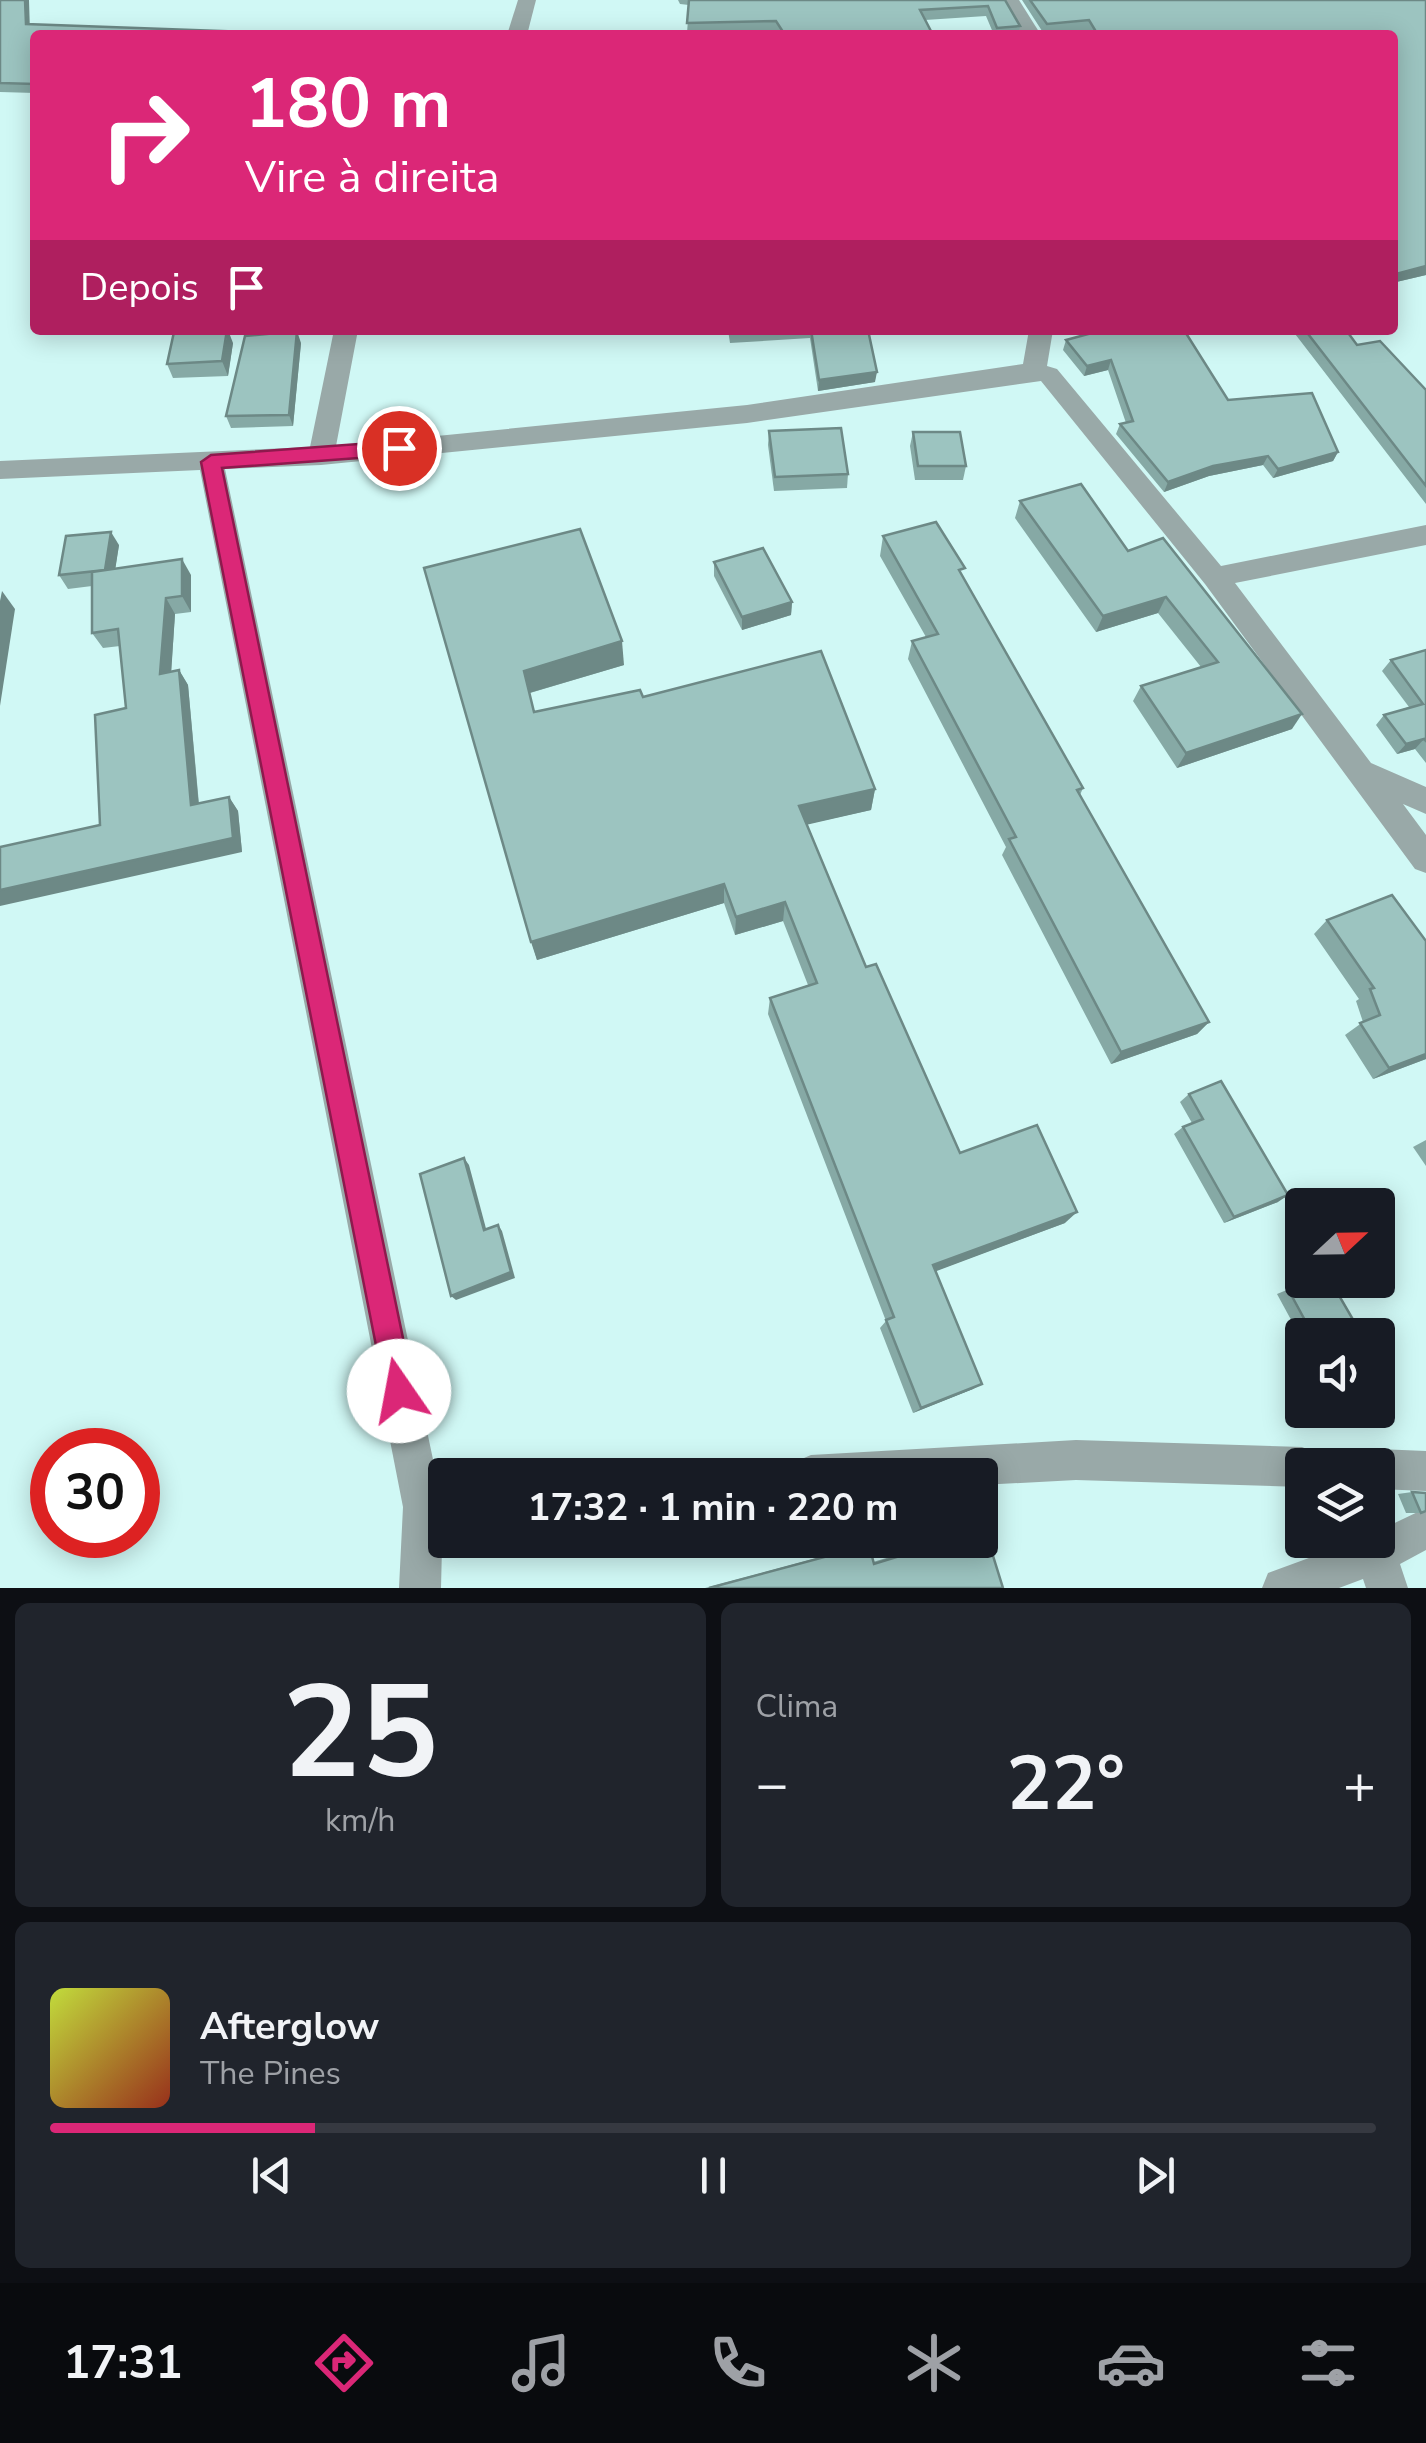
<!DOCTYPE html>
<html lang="pt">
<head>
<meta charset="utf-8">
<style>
  :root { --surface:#171b24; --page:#20242c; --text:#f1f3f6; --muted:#9ea1a6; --line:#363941; --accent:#db2777 }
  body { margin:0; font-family:"Nunito Sans",sans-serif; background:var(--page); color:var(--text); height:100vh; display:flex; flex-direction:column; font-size:38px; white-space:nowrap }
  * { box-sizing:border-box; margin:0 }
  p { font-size:32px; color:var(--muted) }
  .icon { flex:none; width:55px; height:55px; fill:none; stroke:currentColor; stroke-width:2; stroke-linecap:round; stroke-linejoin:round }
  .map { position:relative; height:1588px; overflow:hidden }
  .side { display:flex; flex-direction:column; gap:15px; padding:15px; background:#0d0f14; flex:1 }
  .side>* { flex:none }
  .hud { position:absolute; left:30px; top:30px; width:1368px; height:305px; border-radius:10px; box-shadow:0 5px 25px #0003; background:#db2777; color:#fff; overflow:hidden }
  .needle { width:65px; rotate:68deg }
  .fabs { position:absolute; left:1285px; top:1188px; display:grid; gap:20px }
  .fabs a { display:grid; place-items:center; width:110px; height:110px; border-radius:10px; background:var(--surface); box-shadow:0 5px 25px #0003; font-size:50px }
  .speed { position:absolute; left:30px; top:1428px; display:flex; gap:20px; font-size:50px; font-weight:700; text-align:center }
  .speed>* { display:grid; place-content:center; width:130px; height:130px; border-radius:50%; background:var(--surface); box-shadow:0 5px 25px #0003; line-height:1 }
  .speed .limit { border:15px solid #d22; background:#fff; color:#111 }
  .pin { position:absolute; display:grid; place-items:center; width:85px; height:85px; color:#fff; margin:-42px; border:5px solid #fff; border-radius:50%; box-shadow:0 2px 10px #0007 }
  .me { position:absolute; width:110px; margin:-55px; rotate:348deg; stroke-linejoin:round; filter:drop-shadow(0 0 8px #0008) }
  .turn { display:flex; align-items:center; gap:35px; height:210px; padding:0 50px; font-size:45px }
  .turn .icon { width:130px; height:130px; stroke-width:2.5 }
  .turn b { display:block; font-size:70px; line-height:85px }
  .then { display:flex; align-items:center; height:95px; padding:0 50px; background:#0003; gap:20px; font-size:38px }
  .big { font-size:75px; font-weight:700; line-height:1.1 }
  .side .card { flex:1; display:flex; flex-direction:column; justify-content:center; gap:15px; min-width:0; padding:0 35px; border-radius:15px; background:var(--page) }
  .side .dial { align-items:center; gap:0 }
  .dial b { font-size:130px; line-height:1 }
  .song { display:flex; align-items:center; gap:30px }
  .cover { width:120px; height:120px; border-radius:15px; background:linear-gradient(135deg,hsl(70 70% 55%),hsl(10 70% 35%)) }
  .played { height:10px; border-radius:5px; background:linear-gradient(90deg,var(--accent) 20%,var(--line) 20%) }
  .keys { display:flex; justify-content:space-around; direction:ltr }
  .heat { display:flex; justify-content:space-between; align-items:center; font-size:55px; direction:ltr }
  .side .tiles { flex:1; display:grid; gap:15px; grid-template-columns:1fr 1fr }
  .card:last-child { grid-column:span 2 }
  .trip { position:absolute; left:428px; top:1458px; width:570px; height:100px; border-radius:10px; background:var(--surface); box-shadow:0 5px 25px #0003; font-weight:700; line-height:100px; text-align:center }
  .dock { display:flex; height:160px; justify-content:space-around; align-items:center; background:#090b0e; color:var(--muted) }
  .dock .icon { width:70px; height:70px }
  .dock .on { color:var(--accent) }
  .dock b { font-size:45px; color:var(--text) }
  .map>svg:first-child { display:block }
</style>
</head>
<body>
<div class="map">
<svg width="1426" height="1588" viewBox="0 0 1426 1588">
  <rect width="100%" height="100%" fill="#d0f8f5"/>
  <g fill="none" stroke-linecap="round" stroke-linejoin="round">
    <g fill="#99a9a8" fill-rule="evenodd">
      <polygon points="518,0 536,0 527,35 507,35"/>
      <polygon points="1001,0 1019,0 1041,35 1021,35"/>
      <polygon points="334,330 358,330 336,446 747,405 1023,364 1029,330 1053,330 1047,366 1057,369 1221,566 1426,525 1426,545 1235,583 1371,763 1426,787 1426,814 1403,804 1426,835 1426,873 1415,869 1205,584 1041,381 747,423 321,465 225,469 443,1507 441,1588 399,1588 403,1507 200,470 0,479 0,461 310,447"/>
      <polygon points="1076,1440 1302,1447 1316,1453 1321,1465 1302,1465 1302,1487 1076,1480 980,1485 980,1475 791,1475 797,1461 811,1455"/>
      <polygon points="1378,1449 1426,1451 1426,1491 1378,1489 1378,1465 1360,1465 1364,1455"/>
      <polygon points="1426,1508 1426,1550 1400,1564 1408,1588 1366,1588 1363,1579 1339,1588 1262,1588 1268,1573 1358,1540 1378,1540 1378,1531"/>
    </g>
  </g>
  <g fill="#86a9a5">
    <polygon points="0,0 29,0 29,24 35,35 35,93 0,92"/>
    <polygon points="678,0 1005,0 1020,26 1018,35 994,35 986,16 925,20 933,35 778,35 775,31 687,33 689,5 680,4"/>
    <polygon points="1022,0 1426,0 1426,275 1392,283 1392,35 1089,35 1086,30 1044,34"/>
    <polygon points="728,330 905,330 868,330 875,382 818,391 810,338 730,343"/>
    <polygon points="1292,330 1346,330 1357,345 1426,390 1426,504"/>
    <polygon points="1066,340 1228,400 1338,452 1333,461 1273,478 1263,465 1209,476 1164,492 1116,434 1120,424 1126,423 1108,370 1084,376 1063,350"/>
    <polygon points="233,343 228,376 173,378 167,364"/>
    <polygon points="301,343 293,426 231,428 226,416"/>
    <polygon points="769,431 848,474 847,488 774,491 768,445"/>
    <polygon points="913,432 966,466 963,480 915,480 910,446"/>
    <polygon points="1020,501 1128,551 1292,729 1177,768 1133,701 1141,686 1201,667 1158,613 1096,632 1015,518"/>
    <polygon points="883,536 962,576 1083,788 1080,795 1209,1022 1197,1034 1111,1064 1002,855 1006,847 908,659 912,641 926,637 880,556"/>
    <polygon points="119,545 115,569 191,575 191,612 175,614 171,672 179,670 188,685 199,804 229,797 238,811 242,852 100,825 126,708 120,646 103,648 92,633 92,586 68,589 59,575"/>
    <polygon points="714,562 792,602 791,615 742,630 714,576"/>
    <polygon points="424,568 624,665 530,693 534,712 643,697 875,789 871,810 807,824 866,967 960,1153 1065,1223 935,1271 973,1389 913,1413 880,1328 886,1321 768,1014 770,998 808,985 783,921 735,935 724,903 537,960"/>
    <polygon points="1426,650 1426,763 1415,749 1397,754 1376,725 1384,715 1409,707 1382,671 1391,660"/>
    <polygon points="1327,920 1426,941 1426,1059 1373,1079 1345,1035 1363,1022 1356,1001 1359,999 1314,934"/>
    <polygon points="1189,1094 1278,1202 1224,1223 1174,1134 1183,1127 1192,1123 1180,1102"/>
    <polygon points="1426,1140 1426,1166 1413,1147"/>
    <polygon points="1311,1280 1362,1335 1302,1335 1302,1340 1277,1294"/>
    <polygon points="1412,1492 1421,1513 1406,1513 1398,1494"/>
    <polygon points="980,1530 985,1530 1003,1588 705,1588 865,1545 869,1545 873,1562 946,1540 980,1540"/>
  </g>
  <g fill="#6d8986">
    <polygon points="25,0 29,0 30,33 26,24"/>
    <polygon points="1426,266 1426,275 1392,283 1396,274"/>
    <polygon points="228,330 233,343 228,376 222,361"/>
    <polygon points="297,331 301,343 293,426 289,415"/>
    <polygon points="1111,360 1108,370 1084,376 1087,366"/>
    <polygon points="877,372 875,382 818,391 819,380"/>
    <polygon points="1338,452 1333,461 1273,478 1278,469"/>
    <polygon points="1268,456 1263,465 1209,476 1164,492 1168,482 1213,466"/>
    <polygon points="111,532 119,545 113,584 105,571"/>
    <polygon points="182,559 191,575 191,612 182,596"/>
    <polygon points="2,591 15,609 0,706 0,601"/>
    <polygon points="1166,597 1158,613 1096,632 1103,616"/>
    <polygon points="166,598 175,614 170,690 160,674"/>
    <polygon points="792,602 791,615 742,630 742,617"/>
    <polygon points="622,641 624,665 529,693 524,671"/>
    <polygon points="179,670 188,685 200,819 191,805"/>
    <polygon points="1302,714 1292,729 1177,768 1186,753"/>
    <polygon points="1424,739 1415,749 1397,754 1406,744"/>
    <polygon points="875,789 871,810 797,827 799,806"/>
    <polygon points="229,797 238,811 242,852 0,906 0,890"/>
    <polygon points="724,884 724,903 537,960 531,942"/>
    <polygon points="785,902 783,921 735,935 736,917"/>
    <polygon points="1209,1022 1197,1034 1111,1064 1121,1052"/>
    <polygon points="1426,1054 1426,1059 1373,1079 1389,1068"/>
    <polygon points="464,1158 469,1165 488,1236 484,1230"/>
    <polygon points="1288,1195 1278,1202 1224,1223 1234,1217"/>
    <polygon points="1077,1212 1065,1223 926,1275 933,1265"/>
    <polygon points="498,1225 502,1231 515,1278 456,1300 451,1296"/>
    <polygon points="982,1384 973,1389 913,1413 921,1408"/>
  </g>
  <g fill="#9cc4c0" stroke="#6d8986" stroke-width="2.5">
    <polygon points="0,0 25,0 26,24 279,33 279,35 35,35 35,84 0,83"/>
    <polygon points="689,0 1005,0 1020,26 997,28 988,6 920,10 933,35 785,35 776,21 687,23"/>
    <polygon points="1030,0 1426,0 1426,266 1396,274 1392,270 1392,35 1098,35 1089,20 1047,24"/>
    <polygon points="615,32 666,35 616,35"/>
    <polygon points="204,330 227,330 222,361 167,364 174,332"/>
    <polygon points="730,330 778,330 730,333"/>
    <polygon points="811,330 868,330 877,372 819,380"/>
    <polygon points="1103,330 1184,330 1228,400 1312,393 1338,452 1278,469 1268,456 1213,466 1168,482 1120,424 1133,421 1111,360 1087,366 1066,340"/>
    <polygon points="1305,330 1346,330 1357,345 1380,341 1426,390 1426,486"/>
    <polygon points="297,331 289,415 226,416 245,336"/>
    <polygon points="841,428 848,474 775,477 769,431"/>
    <polygon points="913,432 960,432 966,466 918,466"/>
    <polygon points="1081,484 1128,551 1163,538 1302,714 1186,753 1141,686 1218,662 1166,597 1103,616 1020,501"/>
    <polygon points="936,522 965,568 959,570 1083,788 1077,790 1209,1022 1121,1052 1009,839 1016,837 912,641 938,634 883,536"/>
    <polygon points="580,529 622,641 524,671 534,712 640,690 643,697 821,651 875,789 799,806 866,967 876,964 960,1153 1037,1125 1077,1212 933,1265 982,1384 921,1408 886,1320 894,1317 770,998 817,983 785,902 736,917 724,884 531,942 424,568"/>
    <polygon points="111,532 105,570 59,575 66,536"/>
    <polygon points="763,548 792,602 742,617 714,562"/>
    <polygon points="182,559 182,596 166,598 160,674 179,670 191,805 229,797 233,838 0,890 0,847 100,825 95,715 126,708 118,629 92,633 92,572"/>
    <polygon points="1426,650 1426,741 1424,739 1406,744 1384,715 1423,704 1391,660"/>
    <polygon points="1392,895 1426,941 1426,1054 1389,1068 1360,1023 1380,1015 1370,989 1374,988 1327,920"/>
    <polygon points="1221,1081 1288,1195 1234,1217 1183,1127 1203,1119 1189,1094"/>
    <polygon points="464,1158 484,1230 498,1225 511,1272 451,1296 420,1174"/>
    <polygon points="1311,1280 1330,1280 1362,1335 1313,1335 1288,1289"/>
    <polygon points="1412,1492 1426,1493 1426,1511 1421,1513"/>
    <polygon points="985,1530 1003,1588 709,1588 869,1545 874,1564 952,1540 980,1540 980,1532"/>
  </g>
  <polygon fill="#db2777" stroke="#8e194d" stroke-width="2.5" points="399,441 408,448 399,455 222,468 414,1391 410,1402 399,1406 389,1402 385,1391 201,462 211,455"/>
</svg>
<div class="fabs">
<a><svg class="needle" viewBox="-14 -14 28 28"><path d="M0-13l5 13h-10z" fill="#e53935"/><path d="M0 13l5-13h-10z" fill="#9ea1a6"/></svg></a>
<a><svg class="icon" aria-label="sound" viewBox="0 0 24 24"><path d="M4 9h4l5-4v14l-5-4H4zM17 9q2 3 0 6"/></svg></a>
<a><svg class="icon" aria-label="layers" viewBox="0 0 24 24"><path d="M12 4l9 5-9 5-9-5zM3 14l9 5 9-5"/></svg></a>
</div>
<div class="speed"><div class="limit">30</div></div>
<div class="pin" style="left:399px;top:448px;background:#d93025"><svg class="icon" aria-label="arrive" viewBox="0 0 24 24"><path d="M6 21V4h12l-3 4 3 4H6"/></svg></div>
<svg class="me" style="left:399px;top:1391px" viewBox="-20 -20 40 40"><circle r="19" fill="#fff"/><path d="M0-13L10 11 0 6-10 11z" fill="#db2777"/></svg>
<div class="trip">17:32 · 1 min · 220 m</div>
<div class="hud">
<div class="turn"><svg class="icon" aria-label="right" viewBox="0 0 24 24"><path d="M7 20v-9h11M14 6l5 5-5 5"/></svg><div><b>180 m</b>Vire à direita</div></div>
<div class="then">Depois<svg class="icon" aria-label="arrive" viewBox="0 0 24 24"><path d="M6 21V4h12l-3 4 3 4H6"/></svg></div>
</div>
</div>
<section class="side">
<div class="tiles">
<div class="card dial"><b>25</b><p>km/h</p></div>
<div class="card"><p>Clima</p>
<div class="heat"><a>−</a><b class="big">22°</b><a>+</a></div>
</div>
<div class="card">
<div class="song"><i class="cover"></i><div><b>Afterglow</b><p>The Pines</p></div></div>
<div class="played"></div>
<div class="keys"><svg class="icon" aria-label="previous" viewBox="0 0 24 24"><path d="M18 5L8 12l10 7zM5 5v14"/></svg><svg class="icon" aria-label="pause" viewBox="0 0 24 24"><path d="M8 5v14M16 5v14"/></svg><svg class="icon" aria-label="next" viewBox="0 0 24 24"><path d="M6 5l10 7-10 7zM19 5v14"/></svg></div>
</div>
</div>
</section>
<nav class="dock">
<b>17:31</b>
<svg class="icon on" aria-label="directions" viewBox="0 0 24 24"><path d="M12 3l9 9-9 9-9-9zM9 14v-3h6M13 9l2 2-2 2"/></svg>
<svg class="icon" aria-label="music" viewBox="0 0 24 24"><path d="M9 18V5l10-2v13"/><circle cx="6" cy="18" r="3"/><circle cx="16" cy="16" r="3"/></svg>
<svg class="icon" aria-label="phone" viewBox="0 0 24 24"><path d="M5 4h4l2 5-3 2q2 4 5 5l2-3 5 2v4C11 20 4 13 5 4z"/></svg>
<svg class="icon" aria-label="climate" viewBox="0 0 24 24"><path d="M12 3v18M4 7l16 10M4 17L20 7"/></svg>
<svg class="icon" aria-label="car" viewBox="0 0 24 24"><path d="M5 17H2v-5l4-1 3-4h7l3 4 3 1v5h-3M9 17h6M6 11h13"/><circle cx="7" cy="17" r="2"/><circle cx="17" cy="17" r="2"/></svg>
<svg class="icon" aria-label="filters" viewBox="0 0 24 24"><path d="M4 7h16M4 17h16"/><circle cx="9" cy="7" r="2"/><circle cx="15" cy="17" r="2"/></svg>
</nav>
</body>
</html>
